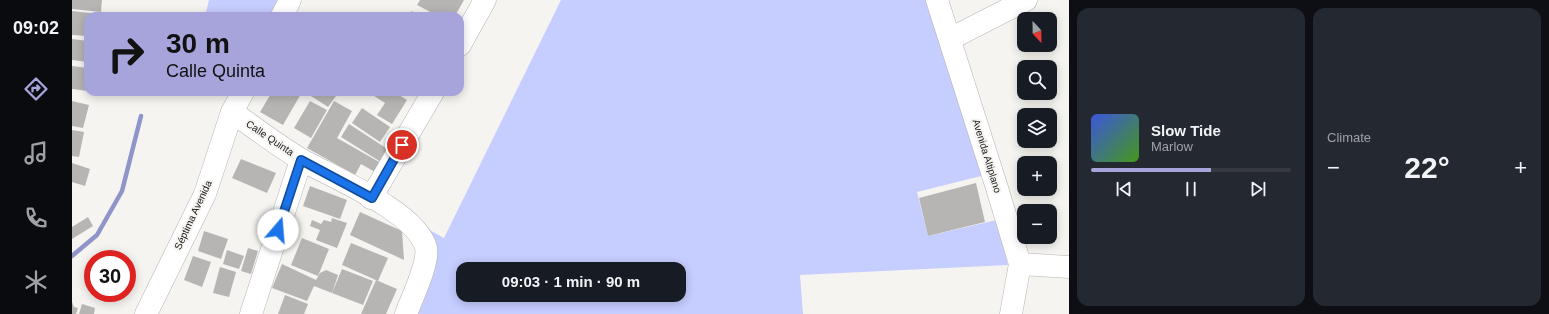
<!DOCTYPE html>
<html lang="en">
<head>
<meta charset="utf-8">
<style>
  :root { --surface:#171b24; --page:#242831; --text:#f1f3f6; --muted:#9ea1a6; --line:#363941; --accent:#a6a4db }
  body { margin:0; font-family:Helvetica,sans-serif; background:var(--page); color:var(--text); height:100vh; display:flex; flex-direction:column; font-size:15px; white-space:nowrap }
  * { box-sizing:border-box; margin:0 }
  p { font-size:13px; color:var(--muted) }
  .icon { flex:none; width:22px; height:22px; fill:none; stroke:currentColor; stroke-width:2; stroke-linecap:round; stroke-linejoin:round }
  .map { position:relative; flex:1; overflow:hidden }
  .sheet { display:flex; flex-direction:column; gap:8px; padding:8px; background:#0d0f14; width:480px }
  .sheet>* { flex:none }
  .top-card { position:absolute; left:12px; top:12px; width:380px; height:84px; border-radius:12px; box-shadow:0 2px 10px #0003; background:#a6a4db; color:#111; overflow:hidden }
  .needle { width:26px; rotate:158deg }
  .buttons { position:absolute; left:945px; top:12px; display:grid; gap:8px }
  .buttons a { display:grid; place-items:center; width:40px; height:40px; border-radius:8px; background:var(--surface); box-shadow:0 2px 10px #0003; font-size:20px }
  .speed { position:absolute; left:12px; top:250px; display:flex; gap:8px; font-size:20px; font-weight:700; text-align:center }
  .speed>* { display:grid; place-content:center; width:52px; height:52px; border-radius:50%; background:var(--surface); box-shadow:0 2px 10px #0003; line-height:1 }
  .speed .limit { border:6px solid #d22; background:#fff; color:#111 }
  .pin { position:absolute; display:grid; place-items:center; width:34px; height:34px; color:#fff; margin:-17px; border:2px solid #fff; border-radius:50%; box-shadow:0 1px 4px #0007 }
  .me { position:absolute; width:44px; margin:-22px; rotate:18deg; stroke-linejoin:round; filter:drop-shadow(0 0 3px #0008) }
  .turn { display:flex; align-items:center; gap:14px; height:84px; padding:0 16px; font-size:18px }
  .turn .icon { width:52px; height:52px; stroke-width:2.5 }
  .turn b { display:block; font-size:28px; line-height:34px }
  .big { font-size:30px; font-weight:800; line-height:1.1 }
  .sheet .card { flex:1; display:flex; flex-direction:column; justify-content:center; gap:6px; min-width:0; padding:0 14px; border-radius:12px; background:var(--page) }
  .song { display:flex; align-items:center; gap:12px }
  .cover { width:48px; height:48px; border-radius:6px; background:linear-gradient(135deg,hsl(230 70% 55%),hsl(100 70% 35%)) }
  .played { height:4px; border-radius:2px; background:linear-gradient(90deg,var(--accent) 60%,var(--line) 60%) }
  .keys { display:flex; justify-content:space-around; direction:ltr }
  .heat { display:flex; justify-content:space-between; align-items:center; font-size:22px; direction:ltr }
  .sheet .tiles { flex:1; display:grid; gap:8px; grid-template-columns:repeat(2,1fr) }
  .trip { position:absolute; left:384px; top:262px; width:230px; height:40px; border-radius:12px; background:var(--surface); box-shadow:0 2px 10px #0003; font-weight:800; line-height:40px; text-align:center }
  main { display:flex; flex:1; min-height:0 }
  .dock { display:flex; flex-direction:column; width:72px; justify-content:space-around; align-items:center; background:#090b0e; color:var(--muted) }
  .dock .icon { width:28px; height:28px }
  .dock .current { color:var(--accent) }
  .dock b { font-size:18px; color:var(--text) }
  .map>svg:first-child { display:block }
</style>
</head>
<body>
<main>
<nav class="dock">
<b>09:02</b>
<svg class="icon current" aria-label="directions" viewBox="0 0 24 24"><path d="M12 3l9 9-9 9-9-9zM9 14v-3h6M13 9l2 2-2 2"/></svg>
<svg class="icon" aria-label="music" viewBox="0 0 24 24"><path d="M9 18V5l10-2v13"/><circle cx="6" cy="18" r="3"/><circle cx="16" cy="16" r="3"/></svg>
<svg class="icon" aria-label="phone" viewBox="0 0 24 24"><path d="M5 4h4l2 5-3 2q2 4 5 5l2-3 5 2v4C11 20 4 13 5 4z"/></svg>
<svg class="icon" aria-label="climate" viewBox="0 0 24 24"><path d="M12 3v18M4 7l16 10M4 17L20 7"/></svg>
</nav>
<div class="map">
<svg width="997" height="314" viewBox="0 0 997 314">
  <rect width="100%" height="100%" fill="#f6f4f1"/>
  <g fill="#c6cdff" fill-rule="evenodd">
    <polygon points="137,0 207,0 199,16 133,16"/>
    <path d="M489 0H858L913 175 845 192 856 236 925 220 936 265 728 275 731 314H346L362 265 354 228 372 238ZM391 269H607V295H391Z"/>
  </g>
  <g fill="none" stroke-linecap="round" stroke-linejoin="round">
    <polyline stroke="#8f95c9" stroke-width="4.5" points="0,256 25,235 50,191 69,116"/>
  </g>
  <g fill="#b7b5b3">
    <polygon points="0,0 30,0 29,12 0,9"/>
    <polygon points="348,0 392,0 383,16 366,16 345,5"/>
    <polygon points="0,11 28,14 28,16 16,16 16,36 0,35"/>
    <polygon points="340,11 348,16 337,16"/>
    <polygon points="0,39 16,41 16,62 0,60"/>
    <polygon points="0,66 16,68 16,91 0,89"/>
    <polygon points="200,92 230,92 211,125 188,112"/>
    <polygon points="242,92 258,92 264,96 256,107 239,96"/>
    <polygon points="296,92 322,92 335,100 320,124 305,115 313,103"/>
    <polygon points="331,92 340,92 337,96"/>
    <polygon points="0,101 17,105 11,128 0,126"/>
    <polygon points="238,101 255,110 239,138 222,128"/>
    <polygon points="262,101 280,111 265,138 309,163 303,172 289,164 283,175 235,148"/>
    <polygon points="290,108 318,127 308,142 280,123"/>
    <polygon points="277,124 317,150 309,162 269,137"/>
    <polygon points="0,130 12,132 7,157 0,156"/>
    <polygon points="169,159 204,173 195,193 160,178"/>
    <polygon points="0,163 18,169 13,186 0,182"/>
    <polygon points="904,183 913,222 856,236 847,198"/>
    <polygon points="238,186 275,200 268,219 231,206"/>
    <polygon points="288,212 330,231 332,260 278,235"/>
    <polygon points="16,217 21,226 0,239 0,227"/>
    <polygon points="260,218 275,223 265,248 244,240 248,230 238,226 240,220 249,224 252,220 259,222"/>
    <polygon points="132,231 156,239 149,259 126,251"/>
    <polygon points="230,238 257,249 246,276 219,265"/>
    <polygon points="279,243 316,258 306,281 270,265"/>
    <polygon points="176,248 186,251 179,274 169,271"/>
    <polygon points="155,250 172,256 167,269 151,264"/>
    <polygon points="121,256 139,262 130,287 112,280"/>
    <polygon points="210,264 244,280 248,273 254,270 266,275 260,293 242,286 235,301 200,288"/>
    <polygon points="148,267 164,272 157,297 141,293"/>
    <polygon points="270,269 301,281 291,305 260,293"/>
    <polygon points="304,280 325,289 314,314 289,314"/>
    <polygon points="213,295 236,304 232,314 206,314"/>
    <polygon points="0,302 2,307 6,308 4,314 0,314"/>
    <polygon points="10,304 23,308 22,314 7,314"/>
  </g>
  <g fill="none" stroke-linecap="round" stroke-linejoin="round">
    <g stroke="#b5b3b1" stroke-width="23">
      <g id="minor">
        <polyline points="865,0 925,188 948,264 939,314"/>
        <polyline points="210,16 218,0"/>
        <polyline points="878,39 954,0"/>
        <polyline points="388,45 413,0"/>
        <path d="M160 112C183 128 206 146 230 160 262 178 345 212 354 248 357 263 340 298 334 314"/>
        <polyline points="299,198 361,92"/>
        <polyline points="948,264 997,267"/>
        <polyline points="74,314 133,194 160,112 171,92"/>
        <polyline points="179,314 229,160"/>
      </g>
    </g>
    <use href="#minor" stroke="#fff" stroke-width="22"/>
  </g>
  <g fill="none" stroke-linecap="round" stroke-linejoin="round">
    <g stroke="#114b97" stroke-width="10">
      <polyline id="route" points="206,230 229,160 300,198 330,145"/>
    </g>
    <use href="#route" stroke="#1a73e8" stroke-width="7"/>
  </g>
  <g text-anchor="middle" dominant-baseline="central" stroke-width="4" stroke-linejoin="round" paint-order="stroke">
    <g font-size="10" fill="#151413" stroke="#f6f4f1">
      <text transform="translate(198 138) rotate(34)">Calle Quinta</text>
      <text transform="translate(915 156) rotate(73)">Avenida Altiplano</text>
      <text transform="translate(121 215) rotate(-65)">Séptima Avenida</text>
    </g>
  </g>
</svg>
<div class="buttons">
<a><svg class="needle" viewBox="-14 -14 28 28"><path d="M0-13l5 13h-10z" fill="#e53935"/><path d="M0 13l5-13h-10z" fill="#9ea1a6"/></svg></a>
<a><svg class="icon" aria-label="search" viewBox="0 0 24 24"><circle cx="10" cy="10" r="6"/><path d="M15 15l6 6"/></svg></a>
<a><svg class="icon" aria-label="layers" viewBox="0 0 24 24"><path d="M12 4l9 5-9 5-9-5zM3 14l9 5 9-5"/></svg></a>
<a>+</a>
<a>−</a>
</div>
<div class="speed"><div class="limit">30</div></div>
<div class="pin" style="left:330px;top:145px;background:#d93025"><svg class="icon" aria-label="arrive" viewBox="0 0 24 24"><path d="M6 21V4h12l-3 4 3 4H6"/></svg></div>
<svg class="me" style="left:206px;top:230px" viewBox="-20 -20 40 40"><circle r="19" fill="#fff"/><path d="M0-13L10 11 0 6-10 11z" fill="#1a73e8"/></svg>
<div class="trip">09:03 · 1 min · 90 m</div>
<div class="top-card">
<div class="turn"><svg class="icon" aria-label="right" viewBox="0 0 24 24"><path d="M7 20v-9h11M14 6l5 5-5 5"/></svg><div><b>30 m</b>Calle Quinta</div></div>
</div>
</div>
<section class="sheet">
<div class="tiles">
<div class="card">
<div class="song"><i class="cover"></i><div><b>Slow Tide</b><p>Marlow</p></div></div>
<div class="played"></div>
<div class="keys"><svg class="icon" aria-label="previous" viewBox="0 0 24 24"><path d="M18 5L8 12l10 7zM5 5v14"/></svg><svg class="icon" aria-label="pause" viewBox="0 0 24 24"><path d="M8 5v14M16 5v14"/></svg><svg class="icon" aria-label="next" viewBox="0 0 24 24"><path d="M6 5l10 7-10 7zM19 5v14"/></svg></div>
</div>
<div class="card"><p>Climate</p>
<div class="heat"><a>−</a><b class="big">22°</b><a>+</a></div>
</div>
</div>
</section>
</main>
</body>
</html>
